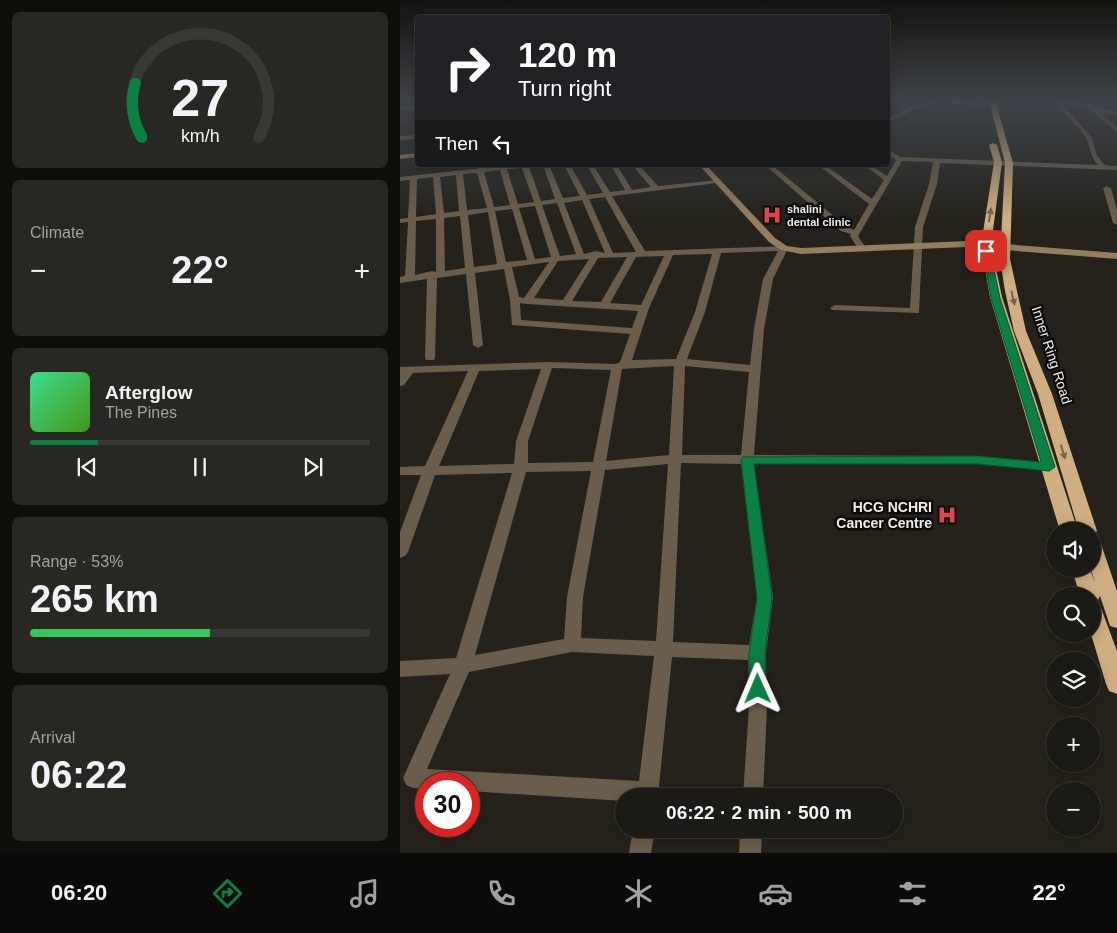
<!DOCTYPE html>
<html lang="en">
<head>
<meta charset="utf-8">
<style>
  :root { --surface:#1b1a14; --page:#282722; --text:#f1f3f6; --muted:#a0a1a0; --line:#393834; --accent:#0b8043 }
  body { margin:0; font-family:Helvetica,sans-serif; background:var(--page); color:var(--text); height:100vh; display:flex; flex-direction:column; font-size:19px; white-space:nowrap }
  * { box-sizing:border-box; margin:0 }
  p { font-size:16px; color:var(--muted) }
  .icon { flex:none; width:28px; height:28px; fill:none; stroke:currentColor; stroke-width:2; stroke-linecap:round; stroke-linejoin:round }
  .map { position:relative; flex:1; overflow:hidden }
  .details { display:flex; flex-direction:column; gap:12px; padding:12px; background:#0f0e0b; width:400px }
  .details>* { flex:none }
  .top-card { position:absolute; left:15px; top:15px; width:475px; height:152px; border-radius:5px; box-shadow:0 2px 12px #0003,0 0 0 1px var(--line); background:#202124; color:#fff; overflow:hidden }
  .tools { position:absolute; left:646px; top:522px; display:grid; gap:10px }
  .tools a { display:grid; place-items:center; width:55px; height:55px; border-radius:50%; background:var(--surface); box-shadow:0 2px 12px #0003,0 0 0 1px var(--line); font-size:25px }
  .speed { position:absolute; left:15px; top:772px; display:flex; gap:10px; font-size:25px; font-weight:700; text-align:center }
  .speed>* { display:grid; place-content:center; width:65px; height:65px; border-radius:50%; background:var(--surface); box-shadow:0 2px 12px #0003,0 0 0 1px var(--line); line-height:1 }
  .speed .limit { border:8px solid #d22; background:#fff; color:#111 }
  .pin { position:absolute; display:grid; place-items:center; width:42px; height:42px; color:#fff; margin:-21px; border-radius:10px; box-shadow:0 2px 8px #0006 }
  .me { position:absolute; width:55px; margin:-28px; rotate:359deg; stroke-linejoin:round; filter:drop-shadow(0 0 4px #0008) }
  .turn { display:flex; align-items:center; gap:18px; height:105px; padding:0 20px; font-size:22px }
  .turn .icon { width:65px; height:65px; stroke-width:2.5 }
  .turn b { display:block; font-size:35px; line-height:42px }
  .then { display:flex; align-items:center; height:48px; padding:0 20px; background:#0003; gap:10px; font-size:19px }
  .big { font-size:38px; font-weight:600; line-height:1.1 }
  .details .widget { flex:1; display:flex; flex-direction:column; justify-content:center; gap:8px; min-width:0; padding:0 18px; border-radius:8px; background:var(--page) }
  .details .dial { align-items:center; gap:0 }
  .dial svg { height:130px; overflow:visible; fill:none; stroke:var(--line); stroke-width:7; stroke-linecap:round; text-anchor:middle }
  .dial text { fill:var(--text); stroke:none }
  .song { display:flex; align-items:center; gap:15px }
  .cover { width:60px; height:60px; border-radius:8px; background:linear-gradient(135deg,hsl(150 70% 55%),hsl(100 70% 35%)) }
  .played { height:5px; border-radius:2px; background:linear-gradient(90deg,var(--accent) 20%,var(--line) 20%) }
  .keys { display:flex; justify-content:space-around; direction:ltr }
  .heat { display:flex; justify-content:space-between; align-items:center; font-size:28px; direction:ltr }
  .charge { height:8px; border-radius:4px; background:linear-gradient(90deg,#34c759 53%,var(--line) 0) }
  .trip { position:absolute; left:215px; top:788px; width:288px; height:50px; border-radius:25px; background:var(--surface); box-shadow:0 2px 12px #0003,0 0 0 1px var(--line); font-weight:600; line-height:50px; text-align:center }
  .dock { display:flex; height:80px; justify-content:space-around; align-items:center; background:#0b0a08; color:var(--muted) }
  .dock .icon { width:35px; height:35px }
  .dock .on { color:var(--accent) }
  .dock b { font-size:22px; color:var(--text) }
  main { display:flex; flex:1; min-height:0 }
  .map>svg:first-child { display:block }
</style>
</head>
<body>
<main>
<section class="details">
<div class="widget dial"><svg viewBox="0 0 100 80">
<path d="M14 69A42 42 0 1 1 86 69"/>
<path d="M14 69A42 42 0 0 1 10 36" stroke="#0b8043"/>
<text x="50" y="56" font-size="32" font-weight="700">27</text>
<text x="50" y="72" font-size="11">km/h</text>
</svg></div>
<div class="widget"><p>Climate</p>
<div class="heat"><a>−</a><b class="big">22°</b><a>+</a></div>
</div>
<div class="widget">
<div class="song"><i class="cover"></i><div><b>Afterglow</b><p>The Pines</p></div></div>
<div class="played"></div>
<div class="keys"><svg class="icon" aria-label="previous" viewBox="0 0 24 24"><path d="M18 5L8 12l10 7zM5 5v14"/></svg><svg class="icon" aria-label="pause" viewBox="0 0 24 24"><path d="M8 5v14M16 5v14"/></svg><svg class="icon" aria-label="next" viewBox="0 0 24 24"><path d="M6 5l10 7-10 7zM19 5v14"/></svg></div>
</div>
<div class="widget"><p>Range · 53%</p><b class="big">265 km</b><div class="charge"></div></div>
<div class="widget"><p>Arrival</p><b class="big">06:22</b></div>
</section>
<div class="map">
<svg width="717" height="853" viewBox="0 0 717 853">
  <rect width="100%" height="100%" fill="#24221b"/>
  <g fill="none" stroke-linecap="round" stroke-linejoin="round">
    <g fill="#6a5d4b" fill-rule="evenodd">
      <polygon points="538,100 557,100 585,104 582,106 544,102 518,108 488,122 488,118 514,106"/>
      <path d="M645 100C670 99 693 107 717 111V115L699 112 717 127V132L687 107 662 104 692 138 697 156 705 165 717 166V170L540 163 537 184 523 227 519 313 432 310 430 308 435 305 510 308 515 227 529 184 533 162 502 161 458 236 466 248 462 251 459 250 450 236 451 234 441 231 365 165H372L447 227 454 230 469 204 418 165H425L472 199 484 180 464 165H471L487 176 496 160 488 154V150L501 157 698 165C689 154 692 151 687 140 681 127 664 117 656 103Z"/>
      <polygon points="18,105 18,109 0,111 0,107"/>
      <polygon points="18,135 18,139 0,140 0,136"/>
      <path d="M110 165H131L129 167 141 201 155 199 143 165H149L163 198 180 196 164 165H170L187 195 203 193 187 165H193L210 192 225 190 211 165H217L232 190 251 187 232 165H239L258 186 319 180 321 181 317 183 212 196 245 251 387 246 388 248 373 279 364 329 354 455 578 456 649 463 656 467 649 471 578 464H354L373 597 366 653 367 707 363 796H343L349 707 348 660 272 657 258 796H224V801L69 791V784H26V789L13 788 6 785 3 778 50 674 0 677V661L56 658 112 473 35 475 8 552 5 556 0 558V532L21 475H0V467L25 466 68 371 13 373 4 385 0 386V367L148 362 216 364 220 362 230 334 112 325 110 300 104 269 75 273 83 345 78 348 73 345 66 274 37 278 35 358 34 360H26L25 358 27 279 0 283V277L5 276 8 222 0 223V219L8 218 10 180 0 181V177ZM122 168 134 202 118 204 107 169ZM100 170 110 205 94 207 84 172ZM77 173 87 208 67 210 63 174ZM56 175 59 211 44 213 40 177ZM33 177 36 214 16 217 17 179ZM205 197 236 252 213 253 189 199ZM182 200 205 253 196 251 184 254 164 203ZM157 203 176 254 160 256 142 205ZM135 206 151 257 135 259 119 208ZM112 209 127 260 106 262 95 211ZM88 212 97 264 74 267 68 215ZM60 216 65 268 45 271 44 218ZM36 219V272L32 271 15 275 16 221ZM378 251 363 279 354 329 350 365 287 359 305 312 321 253ZM312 254 295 312 276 359 232 360 249 308 273 255ZM264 256 241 305 210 303 236 257ZM227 257 201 302 172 301 198 258ZM189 259 163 300 134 298 158 261ZM149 262 124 298 119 297 112 267ZM120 303 127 304 238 311 232 328 121 320ZM274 366 269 455 206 461 222 369ZM285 366 349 372 341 455H282ZM152 368 211 370 193 462 128 463V441ZM141 369 116 441 114 464 39 466 79 371ZM281 463 341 464 357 597 349 645 273 642ZM268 464 256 641 181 638 183 597 205 470ZM191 471 167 597 164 639 75 655 126 472ZM172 652 254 656 239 781 27 769 69 672Z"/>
      <polygon points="707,186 711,188 717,210 717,225 713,223 703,188"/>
      <polygon points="233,829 255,829 251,853 229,853"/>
      <polygon points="340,829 362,829 361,853 339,853"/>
    </g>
    <g fill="#937e61" fill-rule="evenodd">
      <polygon points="18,153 18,157 0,159 0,155"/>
      <polygon points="299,165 306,165 375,238 387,246 401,248 567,241 717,253 717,259 567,247 401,254 381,250 369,242"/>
    </g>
    <g fill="#cfaf81" fill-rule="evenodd">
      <polygon points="589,100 595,100 613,163 610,259 617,291 626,331 652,394 697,531 692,536 692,531 679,531 638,394 614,331 605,291 600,259 605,163"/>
      <polygon points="593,143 597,145 602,162 591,245 602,297 678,531 660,531 590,297 581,245 594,162 589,145"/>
      <polygon points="692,537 698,539 701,544 717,591 717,628 710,626 700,596 698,600 717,651 717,694 709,691 706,684 691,634 692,634 692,596 680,596 672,569 690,569 695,583 691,569 692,569"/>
    </g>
  </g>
  <defs><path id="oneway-solid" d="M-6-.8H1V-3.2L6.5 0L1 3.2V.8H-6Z" transform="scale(1.25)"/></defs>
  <g fill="#77654b">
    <use href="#oneway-solid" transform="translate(590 215) rotate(-81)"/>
    <use href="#oneway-solid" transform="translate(613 298) rotate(77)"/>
    <use href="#oneway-solid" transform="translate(663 452) rotate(73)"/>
  </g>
  <linearGradient id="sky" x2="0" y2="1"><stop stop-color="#14130f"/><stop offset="0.46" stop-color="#3f444a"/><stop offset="1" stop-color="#3f444a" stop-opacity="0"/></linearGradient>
  <rect width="717" height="219" fill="url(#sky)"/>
  <polygon fill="#0b8043" stroke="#07532c" points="586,249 590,251 600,298 655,467 649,471 578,464 354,464 372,598 365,653 366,689 363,694 358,696 352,694 349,689 349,653 357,598 341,460 343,457 578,456 641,462 591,298 583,251"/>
  <defs>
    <g id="hospital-bare" transform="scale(1.5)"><path d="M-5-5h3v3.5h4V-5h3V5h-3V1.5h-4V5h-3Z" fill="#e0444e" stroke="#0c0b09" stroke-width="2.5" paint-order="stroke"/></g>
  </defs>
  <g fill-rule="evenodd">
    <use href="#hospital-bare" x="372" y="215"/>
    <use href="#hospital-bare" x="547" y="515"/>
  </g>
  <g text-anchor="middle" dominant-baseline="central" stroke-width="5" stroke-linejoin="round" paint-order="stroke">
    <g font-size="11" font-weight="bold" fill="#efede9" stroke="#0c0b09" text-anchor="start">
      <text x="387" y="209">shalini<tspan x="387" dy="13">dental clinic</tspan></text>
    </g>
    <g font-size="14" fill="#efede9" stroke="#0c0b09">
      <text transform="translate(652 355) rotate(72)">Inner Ring Road</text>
    </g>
    <g font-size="14" font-weight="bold" fill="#efede9" stroke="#0c0b09" text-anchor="end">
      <text x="532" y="507">HCG NCHRI<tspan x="532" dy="16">Cancer Centre</tspan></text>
    </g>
  </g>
</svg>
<div class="tools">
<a><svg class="icon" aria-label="sound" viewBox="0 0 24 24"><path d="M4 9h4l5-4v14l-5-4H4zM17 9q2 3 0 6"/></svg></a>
<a><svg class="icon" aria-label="search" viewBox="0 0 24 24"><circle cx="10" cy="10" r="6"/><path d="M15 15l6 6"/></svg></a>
<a><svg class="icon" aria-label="layers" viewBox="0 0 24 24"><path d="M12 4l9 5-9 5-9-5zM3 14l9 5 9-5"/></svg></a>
<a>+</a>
<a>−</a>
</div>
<div class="speed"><div class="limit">30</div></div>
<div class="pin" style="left:586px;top:251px;background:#d93025"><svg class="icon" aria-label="arrive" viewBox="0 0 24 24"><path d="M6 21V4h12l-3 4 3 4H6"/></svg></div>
<svg class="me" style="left:358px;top:689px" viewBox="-20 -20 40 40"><path d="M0-17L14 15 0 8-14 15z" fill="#0b8043" stroke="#fff" stroke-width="4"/></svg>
<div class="trip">06:22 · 2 min · 500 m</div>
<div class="top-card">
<div class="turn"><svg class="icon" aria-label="right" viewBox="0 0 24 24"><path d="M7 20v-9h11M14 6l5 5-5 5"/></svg><div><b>120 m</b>Turn right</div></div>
<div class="then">Then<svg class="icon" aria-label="left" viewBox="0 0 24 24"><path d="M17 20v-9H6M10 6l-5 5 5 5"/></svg></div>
</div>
</div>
</main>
<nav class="dock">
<b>06:20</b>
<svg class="icon on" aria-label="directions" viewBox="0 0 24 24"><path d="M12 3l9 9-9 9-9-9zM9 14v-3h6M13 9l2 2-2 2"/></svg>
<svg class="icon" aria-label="music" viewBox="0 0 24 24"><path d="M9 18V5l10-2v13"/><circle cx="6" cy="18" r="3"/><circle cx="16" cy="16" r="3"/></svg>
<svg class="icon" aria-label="phone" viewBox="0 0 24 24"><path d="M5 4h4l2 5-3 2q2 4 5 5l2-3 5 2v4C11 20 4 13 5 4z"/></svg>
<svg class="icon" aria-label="climate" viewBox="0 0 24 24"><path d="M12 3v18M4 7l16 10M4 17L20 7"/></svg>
<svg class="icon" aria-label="car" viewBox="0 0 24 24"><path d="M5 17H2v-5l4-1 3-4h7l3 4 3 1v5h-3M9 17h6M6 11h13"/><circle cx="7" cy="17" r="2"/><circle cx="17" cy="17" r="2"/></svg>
<svg class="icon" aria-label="filters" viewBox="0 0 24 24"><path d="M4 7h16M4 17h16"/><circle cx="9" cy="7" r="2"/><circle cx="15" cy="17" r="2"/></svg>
<b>22°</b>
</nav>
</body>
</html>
